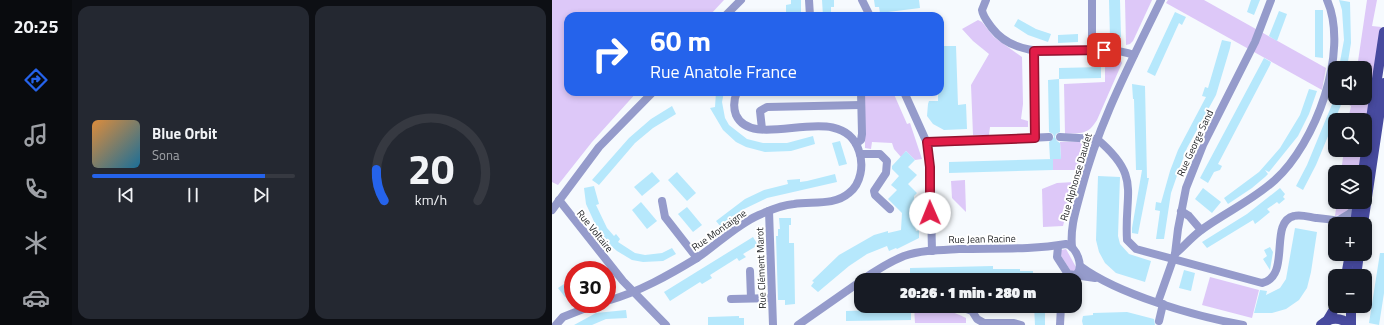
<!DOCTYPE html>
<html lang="fr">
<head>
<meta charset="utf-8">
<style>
  :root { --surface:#171b24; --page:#242831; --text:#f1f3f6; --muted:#9ea1a6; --line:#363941; --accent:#2563eb }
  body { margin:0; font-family:"Titillium Web",sans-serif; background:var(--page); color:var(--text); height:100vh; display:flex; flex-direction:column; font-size:15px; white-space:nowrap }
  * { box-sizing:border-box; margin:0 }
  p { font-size:13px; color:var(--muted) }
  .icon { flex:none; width:22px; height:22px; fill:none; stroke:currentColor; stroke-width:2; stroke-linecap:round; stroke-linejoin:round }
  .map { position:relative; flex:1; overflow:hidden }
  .drawer { display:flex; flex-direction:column; gap:6px; padding:6px; background:#0d0f14; width:480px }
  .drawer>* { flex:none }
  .guide { position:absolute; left:12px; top:12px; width:380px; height:84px; border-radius:12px; box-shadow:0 2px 6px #0003; background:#2563eb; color:#fff; overflow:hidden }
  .buttons { position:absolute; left:776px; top:61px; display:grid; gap:8px }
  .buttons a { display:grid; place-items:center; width:44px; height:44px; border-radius:8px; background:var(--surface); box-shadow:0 2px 6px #0003; font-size:20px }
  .speed { position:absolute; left:12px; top:261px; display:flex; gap:8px; font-size:20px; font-weight:700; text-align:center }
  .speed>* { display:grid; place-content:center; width:52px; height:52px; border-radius:50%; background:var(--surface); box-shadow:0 2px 6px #0003; line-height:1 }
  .speed .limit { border:6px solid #d22; background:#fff; color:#111 }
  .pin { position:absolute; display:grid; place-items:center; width:34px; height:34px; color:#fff; margin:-17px; border-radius:8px; box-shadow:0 2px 6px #0006 }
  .me { position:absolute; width:44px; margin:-22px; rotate:359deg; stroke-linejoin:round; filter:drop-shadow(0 0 3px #0008) }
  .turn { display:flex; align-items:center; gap:14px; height:84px; padding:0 20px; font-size:18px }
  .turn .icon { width:52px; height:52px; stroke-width:2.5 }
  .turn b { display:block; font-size:28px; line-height:34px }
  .drawer .tile { flex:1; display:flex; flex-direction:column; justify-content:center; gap:6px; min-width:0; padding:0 14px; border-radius:12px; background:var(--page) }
  .drawer .dial { align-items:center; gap:0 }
  .dial svg { height:104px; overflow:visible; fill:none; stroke:var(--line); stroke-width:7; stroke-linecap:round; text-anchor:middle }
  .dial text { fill:var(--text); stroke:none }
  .song { display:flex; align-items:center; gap:12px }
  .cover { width:48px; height:48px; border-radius:6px; background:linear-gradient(135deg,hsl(30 70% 55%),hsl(200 70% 35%)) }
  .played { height:4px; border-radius:2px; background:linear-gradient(90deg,var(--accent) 85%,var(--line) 85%) }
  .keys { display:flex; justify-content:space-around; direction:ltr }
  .drawer .tiles { flex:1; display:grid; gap:6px; grid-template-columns:repeat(2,1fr) }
  .trip { position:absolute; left:302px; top:273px; width:228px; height:40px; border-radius:12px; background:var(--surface); box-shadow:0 2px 6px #0003; font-weight:800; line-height:40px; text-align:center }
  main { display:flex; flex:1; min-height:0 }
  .tab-bar { display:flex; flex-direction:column; width:72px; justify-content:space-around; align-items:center; background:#090b0e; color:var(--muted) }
  .tab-bar .icon { width:28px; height:28px }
  .tab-bar .on { color:var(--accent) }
  .tab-bar b { font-size:18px; color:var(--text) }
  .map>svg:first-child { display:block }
</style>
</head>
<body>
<main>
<nav class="tab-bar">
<b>20:25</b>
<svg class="icon on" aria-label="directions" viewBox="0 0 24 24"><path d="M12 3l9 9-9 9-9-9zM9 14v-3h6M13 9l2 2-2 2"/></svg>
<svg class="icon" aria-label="music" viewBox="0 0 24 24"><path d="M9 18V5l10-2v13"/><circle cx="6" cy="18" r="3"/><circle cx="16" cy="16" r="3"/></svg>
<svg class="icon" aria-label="phone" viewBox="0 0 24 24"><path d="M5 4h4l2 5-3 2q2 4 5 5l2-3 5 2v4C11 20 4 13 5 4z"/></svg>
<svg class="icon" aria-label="climate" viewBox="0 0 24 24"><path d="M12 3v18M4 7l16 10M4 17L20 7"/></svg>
<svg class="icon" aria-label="car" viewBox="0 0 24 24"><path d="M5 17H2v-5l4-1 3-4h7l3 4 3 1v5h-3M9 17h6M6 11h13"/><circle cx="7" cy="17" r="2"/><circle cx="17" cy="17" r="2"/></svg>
</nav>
<section class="drawer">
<div class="tiles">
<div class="tile">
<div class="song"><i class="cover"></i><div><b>Blue Orbit</b><p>Sona</p></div></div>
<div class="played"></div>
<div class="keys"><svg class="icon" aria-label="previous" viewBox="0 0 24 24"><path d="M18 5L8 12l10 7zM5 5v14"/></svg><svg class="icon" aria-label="pause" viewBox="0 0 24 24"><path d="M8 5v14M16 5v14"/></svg><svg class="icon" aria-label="next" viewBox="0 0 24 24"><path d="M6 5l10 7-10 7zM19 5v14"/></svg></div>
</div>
<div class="tile dial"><svg viewBox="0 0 100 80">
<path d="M14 69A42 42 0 1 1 86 69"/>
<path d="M14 69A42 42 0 0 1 8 45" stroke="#2563eb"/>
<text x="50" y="56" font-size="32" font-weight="700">20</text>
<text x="50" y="72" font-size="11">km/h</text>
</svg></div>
</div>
</section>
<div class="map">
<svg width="832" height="325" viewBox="0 0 832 325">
  <rect width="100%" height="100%" fill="#f6fafe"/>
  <g fill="#ddc8f8">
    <polygon points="0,0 172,0 157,16 16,16 16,92 85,92 40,142 6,185 0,182"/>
    <polygon points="573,0 600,0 581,41 578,44 574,45"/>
    <polygon points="616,0 652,0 774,68 770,90 614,3"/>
    <polygon points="815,0 825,0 820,26 829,27 813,133 813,120 796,120 799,106 784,98 813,98 813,68 805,68"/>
    <polygon points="426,20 430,22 442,37 470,57 471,104 469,119 476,121 476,127 438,127 437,135 421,135 419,85 437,54 421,41 410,29"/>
    <path d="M553 55C560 55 567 55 570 63L545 120C536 135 529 133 513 134L512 84 553 82Z"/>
    <polygon points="313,92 341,92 355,124 358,123 370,159 363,160 354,151 349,157 342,149 340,143 320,142 319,149 313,148"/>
    <polygon points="532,141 533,147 525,170 501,170 501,159 509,159 508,142"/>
    <polygon points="792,150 810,150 806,172 789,172"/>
    <polygon points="413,180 413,181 414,212 400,198 399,181"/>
    <polygon points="522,182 511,226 491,227 490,189 505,183"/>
    <path d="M785 202H801C799 212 791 214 783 216Z"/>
    <polygon points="514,249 525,269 520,273 509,256 509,250"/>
    <polygon points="658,277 707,290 700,318 650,305"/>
    <path d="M362 306C380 306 399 310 414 318V323H363Z"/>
  </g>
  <g fill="#b6e8fc">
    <polygon points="239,0 249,0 249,16 239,16 239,13 234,13 234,5 239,4"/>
    <polygon points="270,0 282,0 282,7 279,7 279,16 271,16"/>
    <polygon points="322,0 367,0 368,8 328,13 327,7 323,7"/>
    <polygon points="557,0 568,0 569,37 558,38"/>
    <polygon points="699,0 708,0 702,15 695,12"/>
    <polygon points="787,0 798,2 799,43 795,68 787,67 792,40 790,10"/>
    <polygon points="763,10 771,10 771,58 763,57"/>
    <polygon points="727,11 735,14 725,41 717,36"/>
    <polygon points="623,12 634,17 630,25 627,23 603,76 595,72"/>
    <polygon points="466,19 484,29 499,34 496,42 476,35 462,26"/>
    <polygon points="526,34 526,42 506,43 506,35"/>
    <polygon points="670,40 679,42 678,48 664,95 635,148 628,167 619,193 612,239 604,239 608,211 603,210 604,202 609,203 618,171 626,150 654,97 650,96 653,87 656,88"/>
    <polygon points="388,46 404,46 406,105 414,104 415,129 392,130 381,124 375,116 376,104 377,101 386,101 386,92 388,92"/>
    <polygon points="712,58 719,62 718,65 666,164 670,166 668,170 662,172 656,183 648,178"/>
    <polygon points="549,67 549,78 507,79 507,68"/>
    <polygon points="507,79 508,132 504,134 503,137 505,141 508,143 509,159 498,159 497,142 502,137 501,134 497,132 496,80"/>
    <polygon points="580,84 593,86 595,178 597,178 586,234 580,233 580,228 590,170 584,170 582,99 581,99"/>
    <polygon points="757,89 765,91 757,114 746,136 717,172 713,170 716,174 713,177 700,188 676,204 672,198 707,172 728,148 748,115"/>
    <polygon points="164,92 172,92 170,102 173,118 177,125 195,139 211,143 235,143 261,136 263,144 239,151 213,152 194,147 184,142 171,130 158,108 163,107"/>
    <polygon points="781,102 789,105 764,165 751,190 744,186 755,165"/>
    <polygon points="120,106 124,114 101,128 83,143 47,185 40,180 77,138 99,119"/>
    <polygon points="288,141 295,164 287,166 280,143"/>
    <polygon points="354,151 363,160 356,167 365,175 356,184 365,193 362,196 363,224 364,231 367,230 367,238 345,249 344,248 337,251 335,246 315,254 297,266 266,292 259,286 262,282 260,281 287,255 322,235 336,231 336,233 349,230 350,213 336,199 345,190 339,185 347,176 340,169 340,166"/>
    <polygon points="501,159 501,170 397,173 397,162"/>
    <polygon points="100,172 108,181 90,196 82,187"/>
    <polygon points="125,172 144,193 135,201 116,180"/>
    <polygon points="283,174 285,182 215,198 190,210 169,227 164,221 193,199 212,190 236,184 235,180 248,179 248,182 255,181"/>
    <polygon points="546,176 568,177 566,236 568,244 577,254 599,261 593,282 564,273 553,263 547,252 544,240"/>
    <polygon points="42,186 47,204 44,205 55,228 62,236 64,234 68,239 66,242 83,253 93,255 110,253 120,248 124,254 111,261 91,262 80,260 65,251 57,244 45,228 34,204 32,188"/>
    <polygon points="651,188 669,202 660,213 643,199"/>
    <polygon points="728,188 733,194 731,197 733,199 727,204 725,202 715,209 718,212 707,221 703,224 701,220 655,248 650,242 695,214"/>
    <polygon points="89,202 105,221 95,229 80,210"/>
    <polygon points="135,207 150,225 141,232 126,214"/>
    <polygon points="227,218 239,218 239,225 237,225 237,243 242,243 243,304 233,305 233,300 226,300 224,236 226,236 226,229 228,229"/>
    <polygon points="743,228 765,232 759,272 755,288 747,300 734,309 720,313 702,313 708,290 715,291 714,295 728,288 734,279"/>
    <polygon points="201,237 206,245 191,254 194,257 187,261 185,258 158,275 160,278 150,284 148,282 118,301 112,292"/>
    <polygon points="718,247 721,252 718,270 711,259 715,256 712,250"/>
    <polygon points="828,253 832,253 832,293 827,325 817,323"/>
    <polygon points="441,266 441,269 468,269 468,271 481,271 481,280 442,280 442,278 358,280 358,268"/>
    <polygon points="632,270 643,273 639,291 627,288"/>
    <polygon points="12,284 21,284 21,292 13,297 6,288"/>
    <polygon points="482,306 493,306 493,325 483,325"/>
    <polygon points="359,309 359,320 294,321 294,311"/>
    <polygon points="74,310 75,318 54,319 40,325 22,325 44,313"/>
    <polygon points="575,312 602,319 603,325 531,325 530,321 531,316 541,315 541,313"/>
    <polygon points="187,316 187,318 192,318 192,325 156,325 156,317"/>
  </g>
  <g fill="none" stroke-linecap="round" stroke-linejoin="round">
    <g stroke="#959bcb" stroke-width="8">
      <polyline points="257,0 258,16"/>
      <polyline points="310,0 318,16"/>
      <path d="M434 0 430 10C431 17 436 22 440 28 472 70 538 39 582 55"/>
      <polyline points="540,0 540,50"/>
      <polyline points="173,16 189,0"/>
      <polyline points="482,51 483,138"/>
      <polyline points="352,92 375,143 378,167 380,251"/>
      <polyline points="210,129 208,111 215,107 309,105"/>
      <path d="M508 137 545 139C590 177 572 191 575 240L584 249 710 283C740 276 716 222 742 216 749 214 757 217 764 218 775 219 787 220 797 224"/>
      <polyline points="375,143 497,137"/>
      <polyline points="304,144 309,140 310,134 309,92"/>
      <polyline points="308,154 328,154 335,161 334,173 322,191 323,195 338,209"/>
      <polyline points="7,200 71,281 114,325"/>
      <polyline points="110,201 113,217 145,258"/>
      <polyline points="0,210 47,147 101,92"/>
      <polyline points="217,211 221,325"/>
      <polyline points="629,211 637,216 649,230"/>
      <polyline points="787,220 797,214 805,207"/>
      <polyline points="506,247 505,257 516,274 543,278"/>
      <path d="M520 247C518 227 524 210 529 191 546 124 579 62 609 0"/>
      <path d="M623 254C632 246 639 238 648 231 672 213 700 201 723 180 763 144 798 52 775 0"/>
      <path d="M528 266C567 295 643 316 691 325"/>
      <polyline points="198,271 199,298"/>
      <path d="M310 280C323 271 337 262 352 256 370 250 389 250 407 249 443 248 479 250 514 244 524 246 533 267 524 275"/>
      <polyline points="179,299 220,298"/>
      <path d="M55 301C87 292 117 275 145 258 166 244 184 225 207 215 218 210 230 205 242 204 260 201 282 206 297 193 309 184 312 165 307 151 290 97 202 154 184 115 181 107 182 99 185 92"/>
      <polyline points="606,302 623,254 626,229 634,188 651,145 703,42 719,0"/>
      <polyline points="406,306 420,311 425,319 432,323 462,323 469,325"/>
      <polyline points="607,321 611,304"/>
      <polyline points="4,325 11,317 44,304"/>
      <polyline points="246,325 309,281"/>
      <polyline points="508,325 509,306"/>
    </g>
    <g stroke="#474a9e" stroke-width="10">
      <polyline points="811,172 832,32"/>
      <polyline points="803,224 806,202"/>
      <polyline points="811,224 832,83"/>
      <polyline points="794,276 798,254"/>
      <polyline points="804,276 807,254"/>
      <polyline points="775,321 784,306"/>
      <path d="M769 325C778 317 789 317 798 325"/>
      <polyline points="799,325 799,306"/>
    </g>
  </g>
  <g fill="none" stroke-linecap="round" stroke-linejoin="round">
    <g stroke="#92132f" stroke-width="10">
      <polyline id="route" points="378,213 378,167 375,142 483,138 482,51 552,50"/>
    </g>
    <use href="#route" stroke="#e11d48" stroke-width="7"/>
  </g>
  <g text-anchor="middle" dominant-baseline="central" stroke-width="4" stroke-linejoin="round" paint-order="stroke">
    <g font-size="10" fill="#242628" stroke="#fff">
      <text transform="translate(643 143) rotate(-65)">Rue George Sand</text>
      <text transform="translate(524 177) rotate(-74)">Rue Alphonse Daudet</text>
      <text transform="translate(167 230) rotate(-35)">Rue Montaigne</text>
      <text transform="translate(43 231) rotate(51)">Rue Voltaire</text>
      <text transform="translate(430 239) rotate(-1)">Rue Jean Racine</text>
      <text transform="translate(209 268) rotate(-92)">Rue Clément Marot</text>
    </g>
  </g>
</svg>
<div class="buttons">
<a><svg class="icon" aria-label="sound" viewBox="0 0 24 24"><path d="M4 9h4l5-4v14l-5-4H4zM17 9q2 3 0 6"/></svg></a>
<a><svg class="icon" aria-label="search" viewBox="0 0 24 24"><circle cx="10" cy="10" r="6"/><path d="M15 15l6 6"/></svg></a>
<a><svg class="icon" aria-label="layers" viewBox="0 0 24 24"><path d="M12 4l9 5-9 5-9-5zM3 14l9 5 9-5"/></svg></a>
<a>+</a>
<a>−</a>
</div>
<div class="speed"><div class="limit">30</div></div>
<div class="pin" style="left:552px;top:50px;background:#d93025"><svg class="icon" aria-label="arrive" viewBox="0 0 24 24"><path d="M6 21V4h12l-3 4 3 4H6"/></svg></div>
<svg class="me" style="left:378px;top:213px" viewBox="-20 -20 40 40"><circle r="19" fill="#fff"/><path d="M0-13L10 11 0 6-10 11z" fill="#e11d48"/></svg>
<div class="trip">20:26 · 1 min · 280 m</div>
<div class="guide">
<div class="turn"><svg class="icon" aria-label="right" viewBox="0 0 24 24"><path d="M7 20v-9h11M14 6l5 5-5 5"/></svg><div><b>60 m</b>Rue Anatole France</div></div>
</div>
</div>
</main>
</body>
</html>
